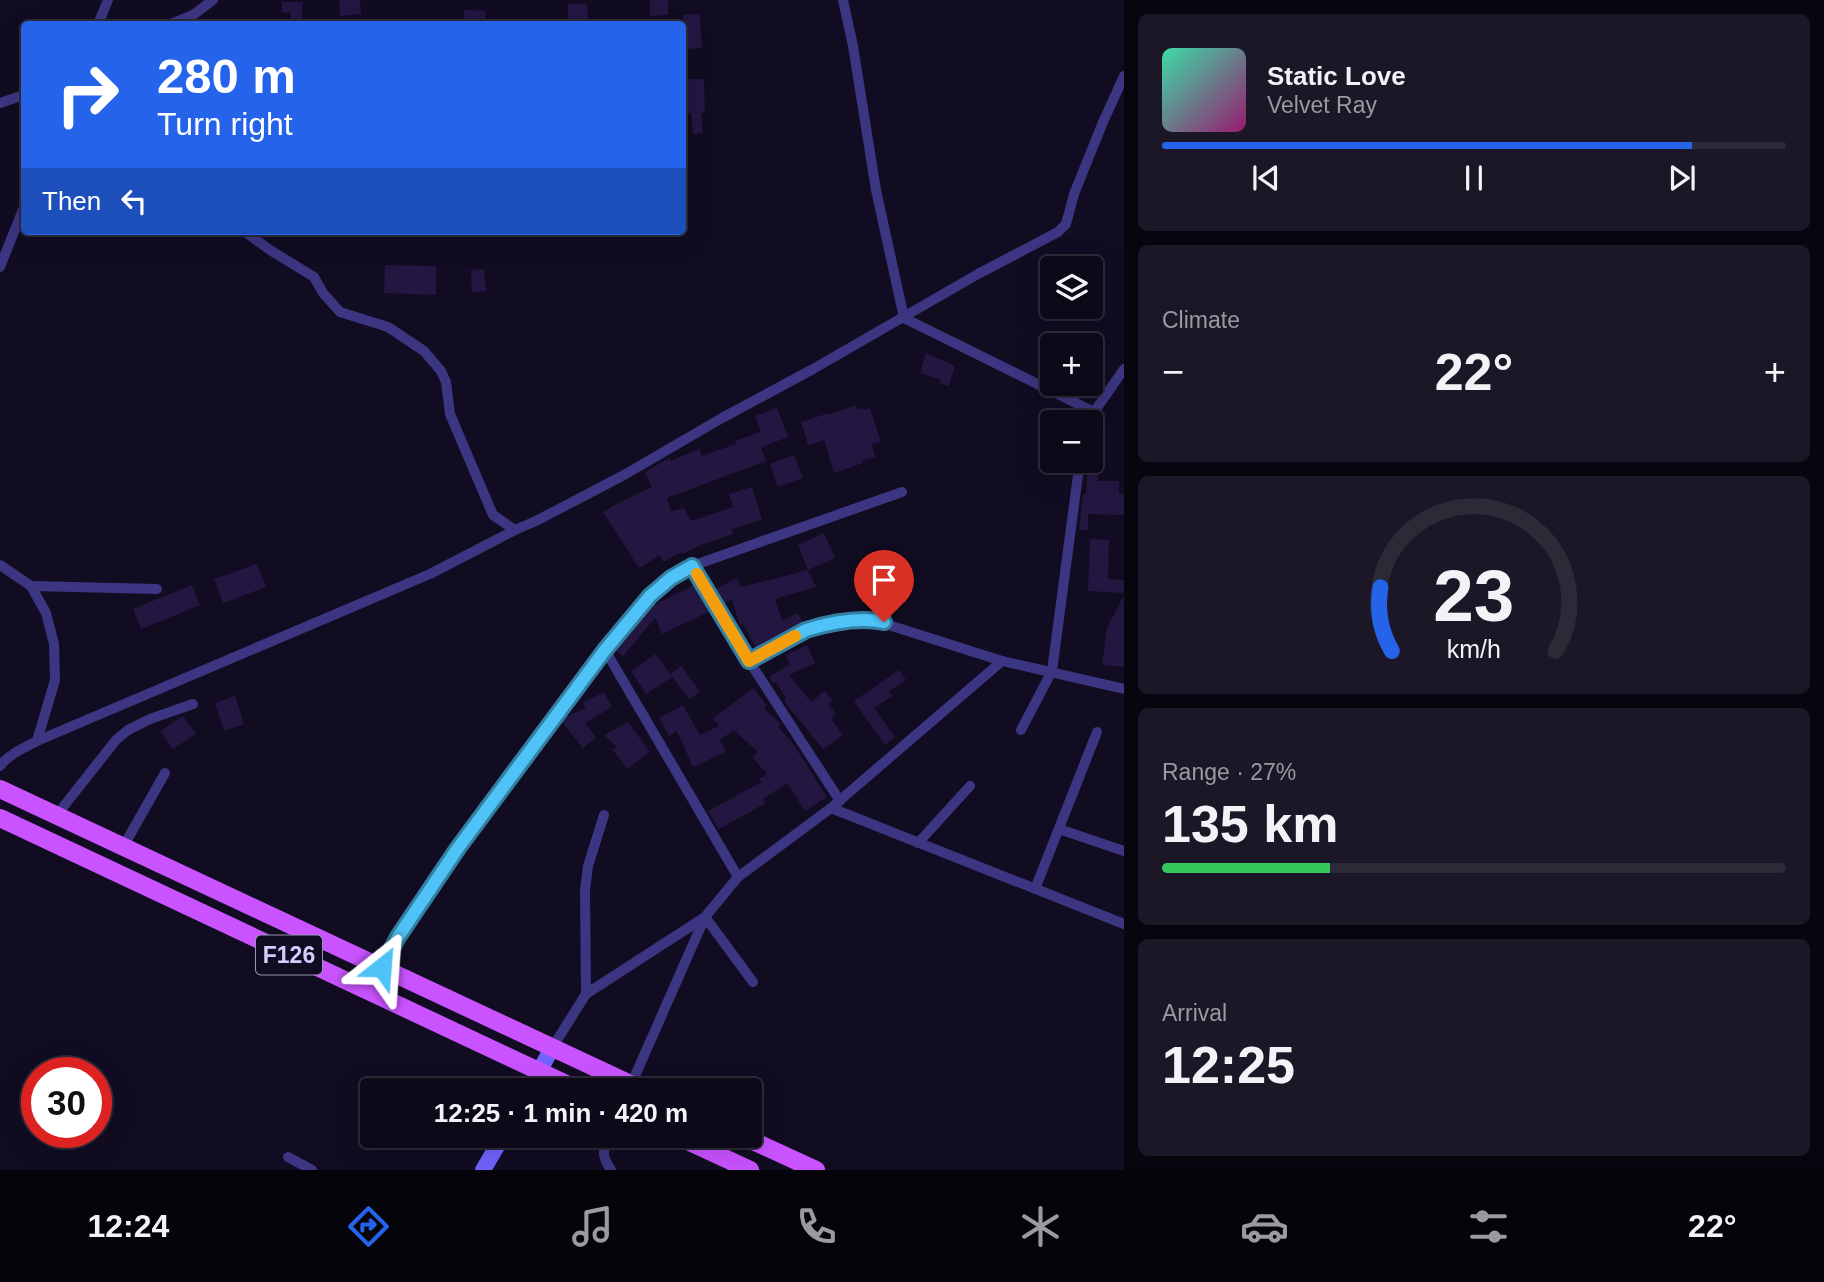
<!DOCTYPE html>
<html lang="en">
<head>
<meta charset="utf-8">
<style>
  :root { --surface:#0d0919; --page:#1b1726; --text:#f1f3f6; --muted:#9a9aa2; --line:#2d2a38; --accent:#2563eb }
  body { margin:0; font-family:Helvetica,sans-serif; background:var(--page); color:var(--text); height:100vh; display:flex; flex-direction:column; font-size:26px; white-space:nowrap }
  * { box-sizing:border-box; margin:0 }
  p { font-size:23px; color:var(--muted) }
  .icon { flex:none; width:38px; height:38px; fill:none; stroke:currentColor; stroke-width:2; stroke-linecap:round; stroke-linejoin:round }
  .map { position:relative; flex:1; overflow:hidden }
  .panel { display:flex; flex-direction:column; gap:14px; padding:14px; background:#07050e; width:700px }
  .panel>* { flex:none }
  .hud { position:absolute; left:21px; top:21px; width:665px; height:214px; border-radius:7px; box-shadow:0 7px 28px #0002,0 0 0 2px var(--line); background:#2563eb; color:#fff; overflow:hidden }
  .tools { position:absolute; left:1040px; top:256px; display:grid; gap:14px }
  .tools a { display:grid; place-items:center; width:63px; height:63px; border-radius:7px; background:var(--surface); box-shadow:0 7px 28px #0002,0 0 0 2px var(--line); font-size:35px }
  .speed { position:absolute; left:21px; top:1057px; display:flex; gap:14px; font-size:35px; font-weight:700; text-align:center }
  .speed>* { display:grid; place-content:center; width:91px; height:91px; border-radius:50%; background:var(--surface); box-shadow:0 7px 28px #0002,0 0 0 2px var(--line); line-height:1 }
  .speed .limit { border:10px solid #d22; background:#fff; color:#111 }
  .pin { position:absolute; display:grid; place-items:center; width:60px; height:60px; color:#fff; margin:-72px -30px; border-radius:50% 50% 50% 0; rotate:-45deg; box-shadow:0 0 7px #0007 }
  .pin .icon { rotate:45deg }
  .me { position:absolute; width:77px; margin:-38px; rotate:28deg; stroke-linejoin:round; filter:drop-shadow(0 0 5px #0008) }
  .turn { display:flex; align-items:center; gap:24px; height:147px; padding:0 21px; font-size:32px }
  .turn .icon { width:91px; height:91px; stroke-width:2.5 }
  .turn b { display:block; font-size:49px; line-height:60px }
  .then { display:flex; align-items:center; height:66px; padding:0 21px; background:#0003; gap:14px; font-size:26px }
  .big { font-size:52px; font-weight:800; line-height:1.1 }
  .panel .tile { flex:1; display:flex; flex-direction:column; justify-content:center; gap:10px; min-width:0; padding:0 24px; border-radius:10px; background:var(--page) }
  .panel .dial { align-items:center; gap:0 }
  .dial svg { height:182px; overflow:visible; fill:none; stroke:var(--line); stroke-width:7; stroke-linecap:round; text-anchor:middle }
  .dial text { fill:var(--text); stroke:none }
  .song { display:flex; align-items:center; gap:21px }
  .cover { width:84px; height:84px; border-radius:10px; background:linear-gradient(135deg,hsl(160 70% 55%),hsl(320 70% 35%)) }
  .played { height:7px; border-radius:4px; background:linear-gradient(90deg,var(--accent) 85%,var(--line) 85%) }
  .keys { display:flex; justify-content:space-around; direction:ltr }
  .heat { display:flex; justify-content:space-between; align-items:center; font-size:38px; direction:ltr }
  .charge { height:10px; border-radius:5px; background:linear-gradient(90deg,#34c759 27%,var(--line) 0) }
  .trip { position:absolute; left:360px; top:1078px; width:402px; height:70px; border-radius:7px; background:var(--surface); box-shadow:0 7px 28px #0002,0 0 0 2px var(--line); font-weight:800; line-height:70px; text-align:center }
  .tab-bar { display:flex; height:112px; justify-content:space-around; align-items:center; background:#05040a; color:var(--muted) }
  .tab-bar .icon { width:49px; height:49px }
  .tab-bar .on { color:var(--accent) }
  .tab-bar b { font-size:32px; color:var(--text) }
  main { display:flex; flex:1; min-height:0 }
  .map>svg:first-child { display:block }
</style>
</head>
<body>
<main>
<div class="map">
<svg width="1124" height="1170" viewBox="0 0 1124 1170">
  <rect width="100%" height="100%" fill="#110c21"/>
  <g fill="#231742">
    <polygon points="339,0 360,0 361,14 340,16"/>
    <polygon points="650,0 668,0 668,15 650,16"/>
    <polygon points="282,2 303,2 301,22 291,23 291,12 282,13"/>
    <polygon points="568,4 587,4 588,22 568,23"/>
    <polygon points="464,10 485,11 485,21 482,21 482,24 464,24"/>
    <polygon points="700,14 702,48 685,49 683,15"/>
    <polygon points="686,79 704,79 705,113 701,113 703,133 693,134 691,113 687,113"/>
    <polygon points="385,265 436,266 436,295 384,293"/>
    <polygon points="484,269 486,291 472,292 471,270"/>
    <polygon points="926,353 955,366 949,386 940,384 941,380 920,373"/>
    <polygon points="856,405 857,409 862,408 863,410 870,408 881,442 872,444 875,457 862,460 863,463 834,473 824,440 808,445 801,422 829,413 829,415"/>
    <polygon points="777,408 788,437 761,447 766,461 667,498 671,511 684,508 691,521 733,507 729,494 752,487 762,520 732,529 733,534 700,545 683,554 682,552 663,562 660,555 639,568 603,512 616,504 652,487 645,472 669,458 671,461 699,449 702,456 736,444 735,441 761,432 755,416"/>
    <polygon points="794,455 803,478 778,487 770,464"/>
    <polygon points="1087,473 1098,473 1098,481 1119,481 1119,494 1124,494 1124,515 1088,514 1088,530 1079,530 1083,494 1086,494"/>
    <polygon points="824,533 835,558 808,570 798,545"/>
    <polygon points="1090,539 1109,540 1108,579 1124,580 1124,593 1088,591"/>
    <polygon points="257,564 266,587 223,603 214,579"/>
    <polygon points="808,570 816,587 775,599 782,621 798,613 803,623 756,648 743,624 740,625 732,600 724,603 715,589 737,578 741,587"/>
    <polygon points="192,585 200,605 141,629 133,609"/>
    <polygon points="694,585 709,610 708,612 662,634 655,618 623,656 615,650 652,606"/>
    <polygon points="1124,595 1124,667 1102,665 1107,628"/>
    <polygon points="807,645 815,663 789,675 811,702 825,691 833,701 828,704 836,714 831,719 843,735 823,749 786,704 784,700 786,698 776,682 773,683 769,677 790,664 786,655"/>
    <polygon points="656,654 670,674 681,666 700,691 690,699 672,677 646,694 631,671"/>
    <polygon points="899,670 906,680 889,691 892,696 874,708 895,737 885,745 854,701"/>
    <polygon points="754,688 767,706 764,708 781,724 778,727 792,742 827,797 805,811 787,783 763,799 766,803 719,829 708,811 762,782 759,779 767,774 752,757 758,752 734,730 720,740 726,752 693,767 677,731 669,736 659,718 683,705 700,735 719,726 713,718"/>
    <polygon points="604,692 612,707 585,723 596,737 583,748 562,722 565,717 586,708 583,703"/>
    <polygon points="235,696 244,724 224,731 215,703"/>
    <polygon points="183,716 196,734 173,749 160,731"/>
    <polygon points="628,722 650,752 627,769 613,750 617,747 604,735"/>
  </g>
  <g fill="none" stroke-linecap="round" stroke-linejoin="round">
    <g stroke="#3c3581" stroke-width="10">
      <polyline points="843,0 853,46 876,190 904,318 1094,412"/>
      <polyline points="98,24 108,0"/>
      <polyline points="171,24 193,15 213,0"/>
      <polyline points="0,103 24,95"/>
      <polyline points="244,231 270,250 314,277 323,293 340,312 388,327 424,351 441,371 446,382 450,414 493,515 515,530"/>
      <polyline points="0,267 24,207"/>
      <polyline points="1090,428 1094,412 1124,369"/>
      <polyline points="0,565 31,586 46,613 54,644 55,680 37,741"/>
      <polyline points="692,566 749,661 840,801"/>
      <polyline points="31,586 157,589"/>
      <polyline points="605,650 738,877"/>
      <polyline points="749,661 806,630 863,619 873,620 1002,661 1124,689"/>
      <polyline points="1021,730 1052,671 1078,475 1082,460"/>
      <path d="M0 766C9 754 24 748 37 741L430 574 515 530 536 521 624 475 722 418 813 369 978 274 1058 232 1066 224 1074 194 1103 122 1124 76"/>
      <polyline points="831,808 1124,924"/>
      <polyline points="56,816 116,740 128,730 150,719 193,704"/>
      <polyline points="1059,829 1124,851"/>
      <polyline points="918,843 970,786"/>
      <polyline points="123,847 165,773"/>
      <polyline points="1035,889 1097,732"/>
      <polyline points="382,967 398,937 459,848 605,650 650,596 671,578 692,566 902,492"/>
      <polyline points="586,994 585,890 588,866 604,815"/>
      <polyline points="552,1048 586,994 705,917 738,877 831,808 1002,661"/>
      <polyline points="631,1085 705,917 753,982"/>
      <path d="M608 1136C603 1153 601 1154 611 1170"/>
      <polyline points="288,1157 312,1170"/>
    </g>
    <g stroke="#7063ff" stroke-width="16">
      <polyline points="529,1090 552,1048"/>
      <polyline points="483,1170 503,1136"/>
    </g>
    <g stroke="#c953ff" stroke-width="18">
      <polyline points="0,789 643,1090"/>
      <polyline points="0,818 579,1090"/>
      <polyline points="677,1136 750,1170"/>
      <polyline points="742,1136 816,1170"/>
    </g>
  </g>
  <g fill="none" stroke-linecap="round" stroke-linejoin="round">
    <g stroke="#337fa1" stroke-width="18">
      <path id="route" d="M382 967 398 937 458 848 605 650 650 596 671 578 692 566 749 661 806 630C829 623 859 617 884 622"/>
    </g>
    <use href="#route" stroke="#4fc3f7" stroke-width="12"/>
    <polyline stroke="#f59e0b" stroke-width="12" points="697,574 749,661 795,636"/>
  </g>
  <g text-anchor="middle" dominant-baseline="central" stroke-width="7" stroke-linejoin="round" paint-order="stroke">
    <rect fill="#110c21" stroke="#9a92bc" stroke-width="2" x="256" y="935.5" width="66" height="39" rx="5"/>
    <g font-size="23" font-weight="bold" fill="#d4ccff">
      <text x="289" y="955">F126</text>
    </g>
  </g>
</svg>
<div class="tools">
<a><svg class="icon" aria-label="layers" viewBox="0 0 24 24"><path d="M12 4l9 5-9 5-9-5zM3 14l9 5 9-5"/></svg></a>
<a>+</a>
<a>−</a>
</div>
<div class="speed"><div class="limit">30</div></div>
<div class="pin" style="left:884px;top:622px;background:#d93025"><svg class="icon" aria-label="arrive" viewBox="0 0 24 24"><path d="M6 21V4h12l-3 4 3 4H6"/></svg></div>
<svg class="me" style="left:382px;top:967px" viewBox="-20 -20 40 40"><path d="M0-17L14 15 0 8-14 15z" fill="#4fc3f7" stroke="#fff" stroke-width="4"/></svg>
<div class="trip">12:25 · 1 min · 420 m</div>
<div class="hud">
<div class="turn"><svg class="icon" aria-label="right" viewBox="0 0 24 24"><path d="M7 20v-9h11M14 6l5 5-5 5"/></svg><div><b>280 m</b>Turn right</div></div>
<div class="then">Then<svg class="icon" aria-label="left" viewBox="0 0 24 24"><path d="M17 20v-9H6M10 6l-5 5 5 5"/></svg></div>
</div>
</div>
<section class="panel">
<div class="tile">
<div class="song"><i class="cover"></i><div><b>Static Love</b><p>Velvet Ray</p></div></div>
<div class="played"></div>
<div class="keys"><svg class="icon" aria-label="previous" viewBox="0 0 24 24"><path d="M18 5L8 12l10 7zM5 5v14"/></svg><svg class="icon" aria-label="pause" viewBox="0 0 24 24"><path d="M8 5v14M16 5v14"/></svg><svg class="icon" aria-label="next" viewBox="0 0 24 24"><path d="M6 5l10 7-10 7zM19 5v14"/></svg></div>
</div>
<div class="tile"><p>Climate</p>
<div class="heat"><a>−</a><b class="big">22°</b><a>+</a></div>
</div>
<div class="tile dial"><svg viewBox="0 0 100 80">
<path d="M14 69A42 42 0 1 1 86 69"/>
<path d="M14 69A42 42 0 0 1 9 41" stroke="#2563eb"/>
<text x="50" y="56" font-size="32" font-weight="700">23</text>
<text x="50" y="72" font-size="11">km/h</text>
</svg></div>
<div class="tile"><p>Range · 27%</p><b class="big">135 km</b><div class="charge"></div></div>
<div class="tile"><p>Arrival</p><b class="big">12:25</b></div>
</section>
</main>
<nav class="tab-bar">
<b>12:24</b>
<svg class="icon on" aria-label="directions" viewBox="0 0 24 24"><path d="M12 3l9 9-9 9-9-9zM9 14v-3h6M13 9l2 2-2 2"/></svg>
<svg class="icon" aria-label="music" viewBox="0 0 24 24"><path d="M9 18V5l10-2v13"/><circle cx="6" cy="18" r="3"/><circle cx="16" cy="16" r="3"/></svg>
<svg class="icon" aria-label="phone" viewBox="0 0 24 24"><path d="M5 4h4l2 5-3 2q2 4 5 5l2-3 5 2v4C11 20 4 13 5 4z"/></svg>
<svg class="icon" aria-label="climate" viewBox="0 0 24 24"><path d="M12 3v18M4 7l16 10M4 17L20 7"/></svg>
<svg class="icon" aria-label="car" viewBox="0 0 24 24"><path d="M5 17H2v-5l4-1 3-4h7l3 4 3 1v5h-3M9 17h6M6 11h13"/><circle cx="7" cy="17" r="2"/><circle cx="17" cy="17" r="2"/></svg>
<svg class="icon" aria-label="filters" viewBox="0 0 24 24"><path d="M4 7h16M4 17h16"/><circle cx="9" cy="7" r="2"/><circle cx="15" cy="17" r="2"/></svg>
<b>22°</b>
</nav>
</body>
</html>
